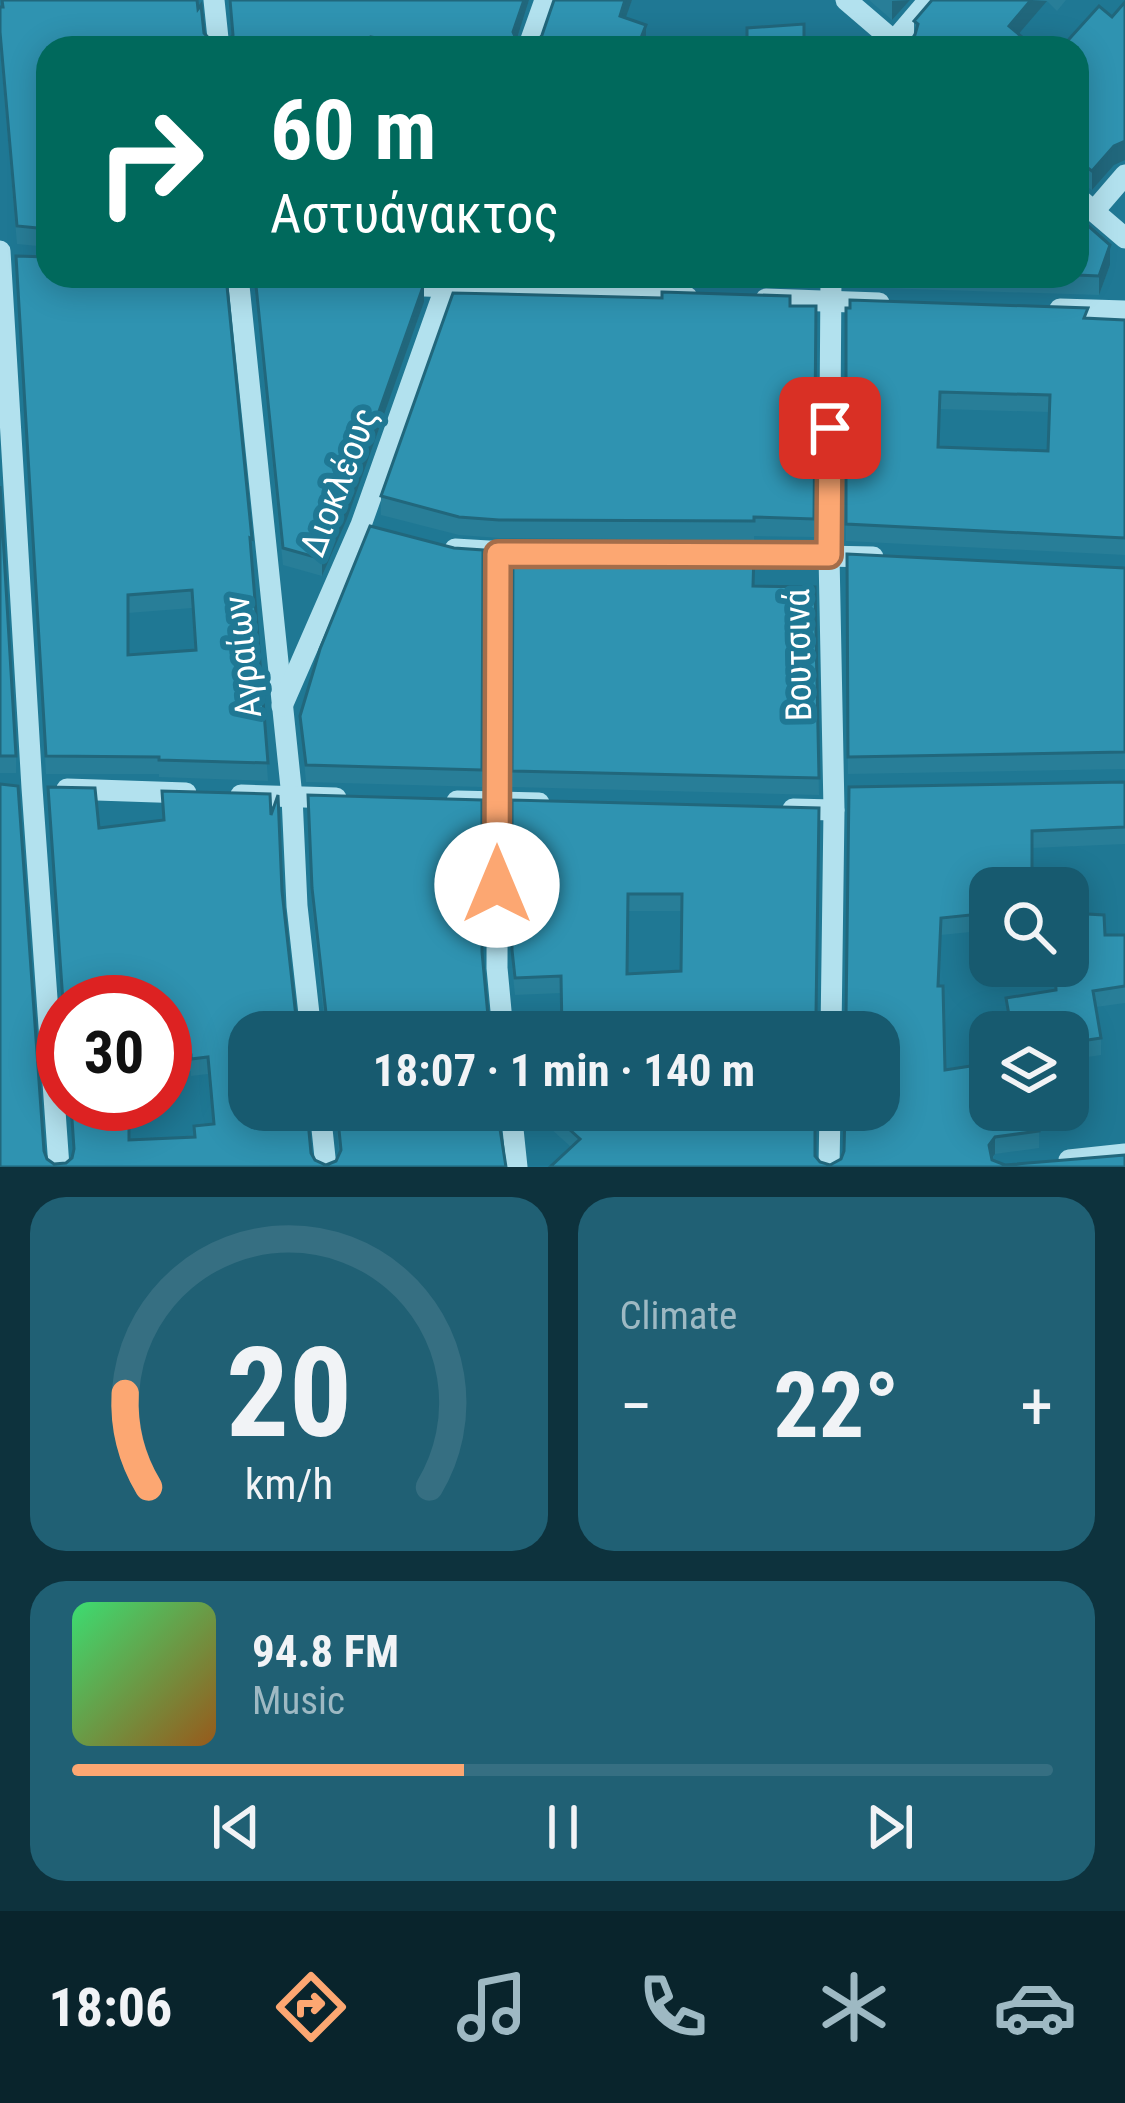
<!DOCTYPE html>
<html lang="en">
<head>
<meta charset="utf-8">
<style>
  :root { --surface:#175a6f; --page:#206074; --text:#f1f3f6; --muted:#9eb9c3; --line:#366f82; --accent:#fca772 }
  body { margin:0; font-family:"Roboto Condensed",sans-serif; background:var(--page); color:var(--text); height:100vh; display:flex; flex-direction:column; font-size:45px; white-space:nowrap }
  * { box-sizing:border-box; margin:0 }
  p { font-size:39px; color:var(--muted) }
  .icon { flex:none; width:66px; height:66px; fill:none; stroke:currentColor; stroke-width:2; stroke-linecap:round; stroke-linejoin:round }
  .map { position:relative; height:1167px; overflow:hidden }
  .sheet { display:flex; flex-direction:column; gap:30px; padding:30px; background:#0d323d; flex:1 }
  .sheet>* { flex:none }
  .banner { position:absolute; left:36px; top:36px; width:1053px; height:252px; border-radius:36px; box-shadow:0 6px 30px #0003; background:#00695c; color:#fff; overflow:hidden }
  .tools { position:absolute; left:969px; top:867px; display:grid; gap:24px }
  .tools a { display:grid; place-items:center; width:120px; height:120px; border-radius:24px; background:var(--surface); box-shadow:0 6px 30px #0003; font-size:60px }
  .speed { position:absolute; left:36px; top:975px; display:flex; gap:24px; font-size:60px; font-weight:700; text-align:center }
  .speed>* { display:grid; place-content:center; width:156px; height:156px; border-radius:50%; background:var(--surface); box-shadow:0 6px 30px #0003; line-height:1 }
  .speed .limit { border:18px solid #d22; background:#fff; color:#111 }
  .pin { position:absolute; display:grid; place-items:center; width:102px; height:102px; color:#fff; margin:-51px; border-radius:24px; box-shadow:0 6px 18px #0006 }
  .me { position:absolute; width:132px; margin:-66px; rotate:0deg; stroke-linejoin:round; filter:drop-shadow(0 0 9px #0008) }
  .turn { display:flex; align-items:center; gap:42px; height:252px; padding:0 36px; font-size:54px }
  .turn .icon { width:156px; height:156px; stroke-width:2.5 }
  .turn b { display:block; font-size:84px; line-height:102px }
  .big { font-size:90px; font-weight:700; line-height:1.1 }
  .sheet .tile { flex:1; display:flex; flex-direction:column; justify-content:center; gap:18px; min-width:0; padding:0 42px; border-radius:36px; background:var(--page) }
  .sheet .dial { align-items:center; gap:0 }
  .dial svg { height:312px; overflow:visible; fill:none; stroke:var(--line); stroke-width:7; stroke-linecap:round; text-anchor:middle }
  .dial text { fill:var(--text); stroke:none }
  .song { display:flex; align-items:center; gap:36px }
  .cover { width:144px; height:144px; border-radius:18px; background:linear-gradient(135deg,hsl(140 70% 55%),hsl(30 70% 35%)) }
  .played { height:12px; border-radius:6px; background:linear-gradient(90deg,var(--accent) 40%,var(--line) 40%) }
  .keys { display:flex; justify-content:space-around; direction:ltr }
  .heat { display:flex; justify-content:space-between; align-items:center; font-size:66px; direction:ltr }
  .sheet .tiles { flex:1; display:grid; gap:30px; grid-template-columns:1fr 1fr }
  .tile:last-child { grid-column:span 2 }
  .trip { position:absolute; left:228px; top:1011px; width:672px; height:120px; border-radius:36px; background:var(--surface); box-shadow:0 6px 30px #0003; font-weight:700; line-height:120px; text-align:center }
  .tabs { display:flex; height:192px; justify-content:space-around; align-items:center; background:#09242c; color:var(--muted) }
  .tabs .icon { width:84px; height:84px }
  .tabs .active { color:var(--accent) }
  .tabs b { font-size:54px; color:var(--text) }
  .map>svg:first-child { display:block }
</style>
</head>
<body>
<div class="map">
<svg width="1125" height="1167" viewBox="0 0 1125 1167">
  <rect width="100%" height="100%" fill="#1f7894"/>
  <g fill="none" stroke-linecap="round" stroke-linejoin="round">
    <g stroke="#b2e1ee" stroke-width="21">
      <polyline points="214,0 219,48"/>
      <polyline points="846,0 902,48"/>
      <polyline points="528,48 545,0"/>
      <polyline points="888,48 929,0"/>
      <polyline points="1077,197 1125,238"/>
      <polyline points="1094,211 1125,175"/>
      <polyline points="0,251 32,788 59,1167"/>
      <polyline points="238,276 292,797 297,906 311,1032"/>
      <polyline points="243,276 279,278"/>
      <polyline points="400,285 687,297"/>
      <polyline points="766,299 879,303"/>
      <polyline points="1060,309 1125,311"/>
      <polyline points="455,549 537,554"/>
      <polyline points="498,553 497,968 503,1032"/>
      <polyline points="725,554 873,557"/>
      <polyline points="282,706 361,525 449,277"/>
      <polyline points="67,789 186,793"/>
      <polyline points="241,795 336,798"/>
      <polyline points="457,801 539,803"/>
      <polyline points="793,809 834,810"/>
      <polyline points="831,1032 834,810 829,555 831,276"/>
      <polyline points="320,1110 326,1167"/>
      <polyline points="511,1110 517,1167"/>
      <polyline points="1069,1160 1125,1154"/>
      <polyline points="829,1167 830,1110"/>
    </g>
  </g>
  <g fill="#287e98" fill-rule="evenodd">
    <polygon points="228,0 529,0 517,39 530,45 537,42 542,35 554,0 632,0 625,18 646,43 644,48 48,48 48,247 17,244 0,49 0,7 204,33 214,44 227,43 232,37"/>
    <polygon points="869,0 910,0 892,20"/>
    <polygon points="932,0 1066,0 1057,11 1047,1 908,42 914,38 914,21"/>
    <polygon points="1077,48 1114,165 1092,190 1081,183 1077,183"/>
    <path d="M16 256 252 539 268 781 159 777V774H46ZM192 608 195 650 128 655V613Z"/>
    <polygon points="1110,265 1099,295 850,287 850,276 1077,276"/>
    <polygon points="255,276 424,302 347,519 322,576 283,565 255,292"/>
    <polygon points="662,276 789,276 789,285 662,280"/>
    <polygon points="790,306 816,306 814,537 754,536 754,540 499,538 459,535 381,515 381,496"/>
    <path d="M846 308 1088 318 1125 335V555L846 541ZM940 409 1049 412 1048 451 939 447Z"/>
    <polygon points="0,486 16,756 16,773 0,773"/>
    <polygon points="483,550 482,787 306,782 300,716"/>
    <polygon points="513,552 753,586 815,587 819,795 512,787"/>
    <polygon points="847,554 1125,568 1125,769 848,774"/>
    <path d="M1125 782V844L1032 848 990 888V930L941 935 939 986 945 1070 1039 1131V1148L995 1154 992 1160 1005 1165 1125 1167H550L571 1147 530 1110H815V1156L820 1162 830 1165 841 1159 879 1032H543L562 1031 561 993 515 995 512 967V800L819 808 816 1015 822 1027 832 1030 843 1024 846 1015 849 787ZM628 911H682L681 971 627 974Z"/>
    <polygon points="48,787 99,828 163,821 162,791 271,815 282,891 296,1017 300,1025 311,1030 321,1026 324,1017 312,905 308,812 482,953 488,1016 494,1032 249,1032 315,1160 326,1165 336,1161 339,1153 335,1110 497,1110 506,1167 0,1167 44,1151 47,1159 54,1164 66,1163 72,1158 73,1153 70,1104 121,1104 122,1124 129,1140 194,1137 213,1124 208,1074 191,1076 191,1071 165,1073 165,1002 63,1002 63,1012"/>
    <polygon points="1070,913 1105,935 1125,935 1125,1003 1096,1007 1101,1038 1101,1055 1068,1060 1068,1032 1009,1032 1006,998 1055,990"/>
  </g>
  <g fill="#21677c">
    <polygon points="524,0 529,0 514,48 513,32"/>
    <polygon points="625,0 632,0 620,34 620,16"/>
    <polygon points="910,0 892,20 892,1"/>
    <polygon points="1031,0 1047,1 1009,45 1009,26"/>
    <polygon points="646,25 646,43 644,48 637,48"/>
    <polygon points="1125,141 1125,160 1114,165 1092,190 1092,171 1114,146"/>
    <polygon points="1110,245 1110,265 1099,295 1099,276"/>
    <polygon points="424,284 424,302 347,519 322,576 322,559"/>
    <polygon points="995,1137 995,1154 989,1162 989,1145"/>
  </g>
  <g fill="#2f93b1" stroke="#21677c" stroke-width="3" fill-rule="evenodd">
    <polygon points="2,0 197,0 198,9 201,5 204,33 214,44 227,43 233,35 230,0 524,0 513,32 517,41 530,45 537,42 542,35 554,0 625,0 620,16 646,25 637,48 433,48 371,37 369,48 148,48 114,41 67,48 48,48 48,229 17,226 0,32 0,7 3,7"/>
    <polygon points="932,0 1031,0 1009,26 1035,48 894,48 899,43 908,42 914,38 918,24 914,21"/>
    <polygon points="1125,2 1125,141 1114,146 1092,171 1081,163 1077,163 1077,48 1061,48 1099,6 1112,17"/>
    <polygon points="804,24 804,48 747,48 747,28"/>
    <polygon points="1077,216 1110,245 1099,276 1077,275"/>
    <path d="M16 256 48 257V276H226L252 539 250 538 268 763 159 760V757L46 756ZM192 590 196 650 128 655V595Z"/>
    <polygon points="255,276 424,284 347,502 322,559 283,548"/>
    <polygon points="662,292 790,296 790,306 816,306 814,519 754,517 754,521 499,520 459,517 381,496 453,293 662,298"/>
    <path d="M850 300 1088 308 1084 318 1125 320V538L846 524V308H850ZM940 392 1050 395 1048 451 938 447Z"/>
    <polygon points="0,486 16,756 0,756"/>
    <polygon points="370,526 454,548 483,550 482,770 306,765 300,716 320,649"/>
    <polygon points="513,552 754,553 753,586 815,587 819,778 512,771"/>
    <polygon points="847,554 1125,568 1125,752 848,757"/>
    <path d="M1125 782V827L1032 831V888H990V913L941 918 938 986H943L945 1070 990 1063V1110H1035L1039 1131 995 1137 989 1145 992 1160 1005 1165 1125 1155V1167H550L580 1139 548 1110H815V1156L820 1162 830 1165 841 1159 844 1151 845 1110H879V1032H684V1026L605 1030V1032H543L562 1031 561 976 515 978 512 950V800L819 808 816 1015 822 1027 832 1030 843 1024 846 1015 849 787ZM628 894H682L681 971 627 974Z"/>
    <polygon points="0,784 18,786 44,1151 47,1159 54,1164 66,1163 72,1158 74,1149 71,1104 121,1104 122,1124 129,1123 129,1140 195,1137 194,1126 214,1124 208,1057 191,1059 191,1055 165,1056 165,1002 63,1002 48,787 95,788 99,828 164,820 162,791 270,794 271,815 278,795 282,891 296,1017 300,1025 311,1030 321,1026 326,1013 312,888 308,795 482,800 482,952 488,1016 494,1032 249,1032 249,1110 307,1110 311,1153 315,1160 326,1165 336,1161 341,1150 337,1110 497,1110 506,1167 0,1167"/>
    <polygon points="1069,899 1070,913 1104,915 1105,935 1125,935 1125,986 1093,991 1101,1038 1068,1043 1068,1032 1012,1032 1006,998 1056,990 1055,966 1068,966"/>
  </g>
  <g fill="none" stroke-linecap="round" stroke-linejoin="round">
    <g stroke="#a46d4a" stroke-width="30">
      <polyline id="route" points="497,885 498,554 829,555 830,428"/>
    </g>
    <use href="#route" stroke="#fca772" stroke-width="21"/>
  </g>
  <g text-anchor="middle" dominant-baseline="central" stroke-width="12" stroke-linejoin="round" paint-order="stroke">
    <g font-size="36" fill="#fff" stroke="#1f7894">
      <text transform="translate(339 482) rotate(-69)">Διοκλέους</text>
      <text transform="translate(798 655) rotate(-91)">Βουτσινά</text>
      <text transform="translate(243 657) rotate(-96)">Αγραίων</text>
    </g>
  </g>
</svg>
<div class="tools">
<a><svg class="icon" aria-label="search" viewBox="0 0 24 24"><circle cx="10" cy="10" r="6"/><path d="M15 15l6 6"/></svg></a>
<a><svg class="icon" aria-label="layers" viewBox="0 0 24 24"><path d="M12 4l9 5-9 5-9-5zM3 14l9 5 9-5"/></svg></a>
</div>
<div class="speed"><div class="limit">30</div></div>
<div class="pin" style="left:830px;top:428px;background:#d93025"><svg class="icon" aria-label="arrive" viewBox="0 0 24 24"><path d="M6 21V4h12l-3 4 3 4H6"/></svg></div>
<svg class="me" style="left:497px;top:885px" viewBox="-20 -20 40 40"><circle r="19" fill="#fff"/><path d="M0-13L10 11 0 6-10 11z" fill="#fca772"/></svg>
<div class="trip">18:07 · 1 min · 140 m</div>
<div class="banner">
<div class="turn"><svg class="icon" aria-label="right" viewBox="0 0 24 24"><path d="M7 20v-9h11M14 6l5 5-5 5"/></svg><div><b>60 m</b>Αστυάνακτος</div></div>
</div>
</div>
<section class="sheet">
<div class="tiles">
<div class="tile dial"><svg viewBox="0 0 100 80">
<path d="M14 69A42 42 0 1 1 86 69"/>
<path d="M14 69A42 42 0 0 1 8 45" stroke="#fca772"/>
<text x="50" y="56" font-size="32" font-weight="700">20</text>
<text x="50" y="72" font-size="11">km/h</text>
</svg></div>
<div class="tile"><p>Climate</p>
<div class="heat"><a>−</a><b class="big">22°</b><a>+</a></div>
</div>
<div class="tile">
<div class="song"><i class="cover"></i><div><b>94.8 FM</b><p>Music</p></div></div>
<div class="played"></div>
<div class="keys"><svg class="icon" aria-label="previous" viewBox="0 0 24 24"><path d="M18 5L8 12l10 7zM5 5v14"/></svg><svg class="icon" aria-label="pause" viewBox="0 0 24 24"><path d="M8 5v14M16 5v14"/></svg><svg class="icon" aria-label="next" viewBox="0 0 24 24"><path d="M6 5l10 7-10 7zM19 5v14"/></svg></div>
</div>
</div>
</section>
<nav class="tabs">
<b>18:06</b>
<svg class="icon active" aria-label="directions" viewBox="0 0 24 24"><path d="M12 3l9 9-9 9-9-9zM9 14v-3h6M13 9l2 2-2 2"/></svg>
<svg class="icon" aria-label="music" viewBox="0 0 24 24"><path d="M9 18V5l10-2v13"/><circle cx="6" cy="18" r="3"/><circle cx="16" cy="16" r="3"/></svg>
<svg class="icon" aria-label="phone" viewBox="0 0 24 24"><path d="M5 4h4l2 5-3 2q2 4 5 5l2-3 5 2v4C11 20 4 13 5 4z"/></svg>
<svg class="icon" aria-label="climate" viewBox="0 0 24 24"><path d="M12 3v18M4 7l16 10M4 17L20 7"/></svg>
<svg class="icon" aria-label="car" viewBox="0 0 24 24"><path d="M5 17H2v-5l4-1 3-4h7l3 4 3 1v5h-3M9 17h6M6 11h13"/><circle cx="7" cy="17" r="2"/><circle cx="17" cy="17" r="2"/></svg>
</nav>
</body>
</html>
